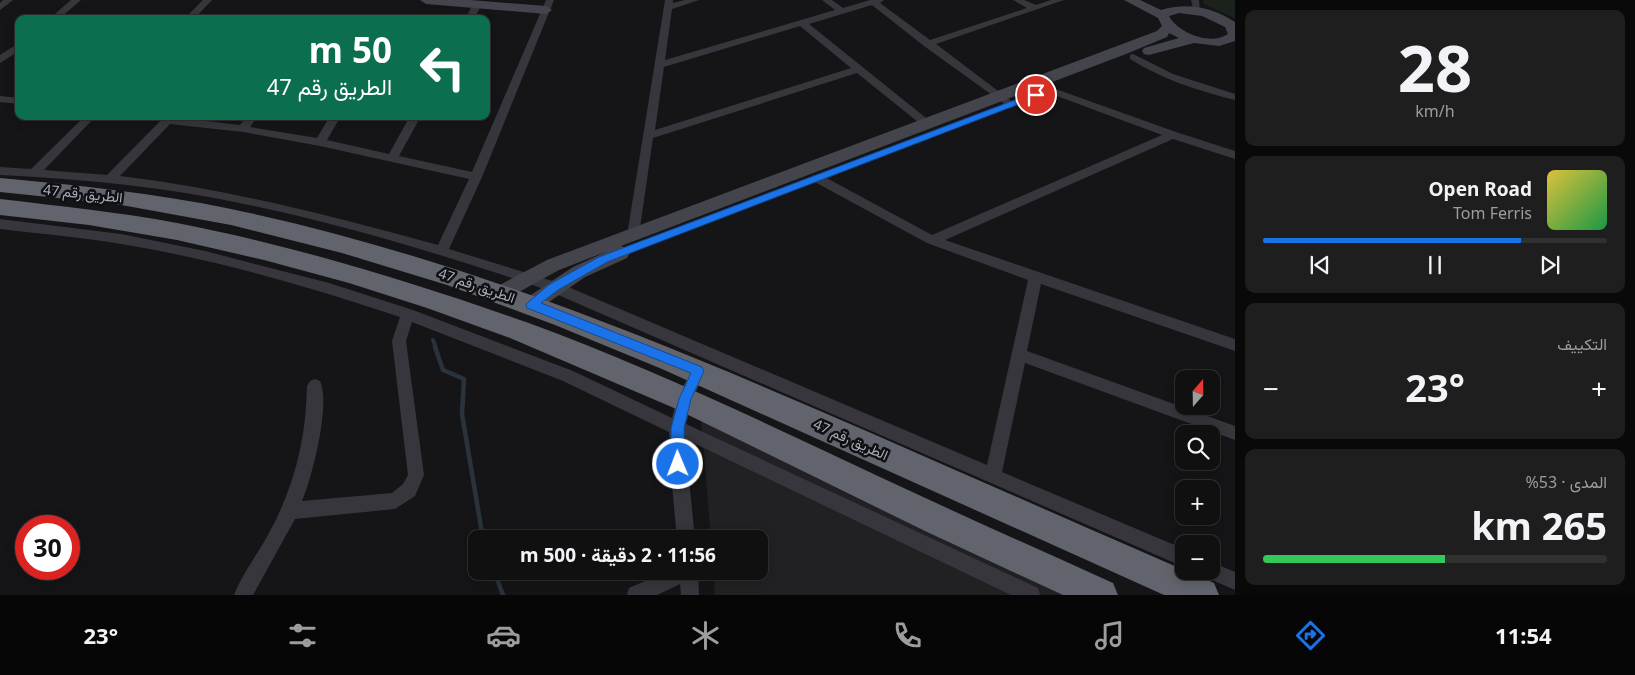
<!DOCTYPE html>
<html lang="ar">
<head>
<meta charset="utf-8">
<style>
  :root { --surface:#101011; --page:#1e1e1f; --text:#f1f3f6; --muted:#9c9d9f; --line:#303031; --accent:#1a73e8 }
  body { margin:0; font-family:"Noto Sans",Vazirmatn,sans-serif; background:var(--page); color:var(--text); direction:rtl; height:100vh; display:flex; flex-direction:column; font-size:19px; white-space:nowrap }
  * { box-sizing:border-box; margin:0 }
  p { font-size:16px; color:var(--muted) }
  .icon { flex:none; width:28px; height:28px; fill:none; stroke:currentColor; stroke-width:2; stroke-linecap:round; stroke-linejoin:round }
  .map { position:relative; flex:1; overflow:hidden; direction:ltr }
  .panel { display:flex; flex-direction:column; gap:10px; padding:10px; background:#090909; width:400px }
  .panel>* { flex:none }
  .guide { position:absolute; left:15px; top:15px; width:475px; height:105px; border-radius:10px; box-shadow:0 2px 12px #0003,0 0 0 1px var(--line); direction:rtl; background:#0b6e4f; color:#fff; overflow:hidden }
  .needle { width:32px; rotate:20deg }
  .buttons { position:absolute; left:1175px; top:370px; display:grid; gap:10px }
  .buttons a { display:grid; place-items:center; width:45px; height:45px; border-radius:10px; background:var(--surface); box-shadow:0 2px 12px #0003,0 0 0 1px var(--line); font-size:25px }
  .speed { position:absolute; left:15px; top:515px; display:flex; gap:10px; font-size:25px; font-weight:700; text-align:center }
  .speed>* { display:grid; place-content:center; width:65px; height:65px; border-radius:50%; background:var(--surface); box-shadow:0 2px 12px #0003,0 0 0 1px var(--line); line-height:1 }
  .speed .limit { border:8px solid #d22; background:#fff; color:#111 }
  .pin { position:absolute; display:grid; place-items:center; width:42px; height:42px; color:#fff; margin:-21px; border:2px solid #fff; border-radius:50%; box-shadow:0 1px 5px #0007 }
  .me { position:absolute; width:55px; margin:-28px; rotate:359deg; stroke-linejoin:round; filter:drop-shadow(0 0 4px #0008) }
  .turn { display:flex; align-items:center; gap:18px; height:105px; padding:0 15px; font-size:22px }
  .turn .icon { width:65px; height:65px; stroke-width:2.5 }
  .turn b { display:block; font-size:35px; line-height:42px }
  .big { font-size:38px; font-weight:700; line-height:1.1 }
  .panel .tile { flex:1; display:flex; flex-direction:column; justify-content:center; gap:8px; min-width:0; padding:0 18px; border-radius:10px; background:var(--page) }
  .panel .dial { align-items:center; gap:0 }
  .dial b { font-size:65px; line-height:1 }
  .song { display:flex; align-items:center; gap:15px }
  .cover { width:60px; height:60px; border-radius:8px; background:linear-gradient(135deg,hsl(50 70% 55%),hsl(140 70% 35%)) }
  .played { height:5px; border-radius:2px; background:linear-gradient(90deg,var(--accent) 75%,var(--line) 75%) }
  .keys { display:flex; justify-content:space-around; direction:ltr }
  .heat { display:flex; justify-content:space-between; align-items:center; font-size:28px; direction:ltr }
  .charge { height:8px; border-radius:4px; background:linear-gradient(90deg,#34c759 53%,var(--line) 0) }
  .trip { position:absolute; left:468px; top:530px; width:300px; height:50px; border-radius:10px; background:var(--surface); box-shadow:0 2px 12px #0003,0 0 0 1px var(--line); font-weight:700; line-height:50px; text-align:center; direction:rtl }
  .tab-bar { display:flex; height:80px; justify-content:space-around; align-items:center; background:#060607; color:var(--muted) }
  .tab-bar .icon { width:35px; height:35px }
  .tab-bar .selected { color:var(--accent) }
  .tab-bar b { font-size:22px; color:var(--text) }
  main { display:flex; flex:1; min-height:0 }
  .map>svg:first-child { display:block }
</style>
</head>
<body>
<main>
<section class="panel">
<div class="tile dial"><b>28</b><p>km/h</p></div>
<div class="tile">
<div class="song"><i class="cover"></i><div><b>Open Road</b><p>Tom Ferris</p></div></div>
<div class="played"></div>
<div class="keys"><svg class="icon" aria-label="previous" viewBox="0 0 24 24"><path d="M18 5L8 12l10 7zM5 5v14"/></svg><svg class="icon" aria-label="pause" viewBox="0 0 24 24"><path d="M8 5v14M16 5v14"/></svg><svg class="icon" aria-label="next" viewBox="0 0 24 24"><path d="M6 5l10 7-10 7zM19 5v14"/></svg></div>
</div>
<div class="tile"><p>التكييف</p>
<div class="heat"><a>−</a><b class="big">23°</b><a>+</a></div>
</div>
<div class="tile"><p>المدى · 53%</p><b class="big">265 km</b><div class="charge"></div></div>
</section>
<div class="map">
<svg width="1235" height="595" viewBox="0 0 1235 595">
  <rect width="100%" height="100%" fill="#151517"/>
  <polygon fill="#212124" points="700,407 1109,595 715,595 713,571 759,571 759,539 711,539"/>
  <polygon fill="#1b221c" points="1203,0 1235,0 1235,18 1204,4"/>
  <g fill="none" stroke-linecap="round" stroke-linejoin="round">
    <polyline stroke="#2a333b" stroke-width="4" points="433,340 436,348"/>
    <g stroke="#2a333b" stroke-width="4.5">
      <polyline points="435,347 443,370 464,379 462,414 483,539"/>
      <polyline points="494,571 503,595"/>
    </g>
    <g fill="#36363c" fill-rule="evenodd">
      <polygon points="3,0 13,0 0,10 0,3"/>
      <polygon points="71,0 81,0 59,19 49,19"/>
      <polygon points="203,0 212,0 194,19 184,19"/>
      <path d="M546 0H554L482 177 449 249 559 283 987 465 1028 280 927 243 813 181 811 178 813 175H821L932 235 1162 135 1046 92 1045 90 1050 87 1176 132 1235 151V159L1173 139 945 240 1235 339V351L1041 284 1027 351 1235 426V440L1025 363 1002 472 1184 549V567L549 291 527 283C416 246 301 212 185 193 124 183 62 178 0 175V167L31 169 85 116H96L44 170 107 175 165 116 240 125 247 116H258L250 127 317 138 330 116H341L327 140 389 154 410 116H421L399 156 472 172ZM170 124 243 132 320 146 469 179 438 245C333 216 228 189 120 176Z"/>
      <path d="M665 0H673V3L685 0H699L672 9 665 60 835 10 822 0H832L843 8 870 0H884L880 3 930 40 1027 8 1013 0H1024L1036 5 1051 0H1064L936 44 1014 103 1015 105 1014 107 1010 108 924 46 872 5 809 24 931 122 932 124 931 126H923L857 73 653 138 639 235 638 238H628L627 235ZM800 26 851 68 655 130 664 67Z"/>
      <polygon points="1191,0 1199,0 1200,12 1194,12"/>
      <polygon points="477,1 482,4 474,19 465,19 474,2"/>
      <polygon points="19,43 19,51 0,63 0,55"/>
      <path d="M1133 54 1173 74 1235 94V100C1198 91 1162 79 1130 59V55Z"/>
      <polygon points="0,96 19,98 19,104 0,102"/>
      <path d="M0 219 121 234 205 251 329 283 413 310 573 371 672 418 677 399 693 366 698 365 703 366 705 371 693 399 686 424 1038 588 1040 595H1011L685 439 695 539H677L670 464 669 432 563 381 412 322 406 341 424 475 415 496 395 509 295 519 253 595H234C242 574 257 555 268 535 294 488 306 440 307 386L310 381 315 379 320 381C331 404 312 478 302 501L392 493 403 484 408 475 392 341 400 317C309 287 215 259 121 244 81 237 40 234 0 229Z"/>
      <polygon points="1211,562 1235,572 1235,590 1205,577 1202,571 1211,571"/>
      <polygon points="668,571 698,571 699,595 681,595 680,584 657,595 627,595 629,588"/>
    </g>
    <g fill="#44454c" fill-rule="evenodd">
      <polygon points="420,0 470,0 546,6 552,10 546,14 426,4"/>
      <path d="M1124 0H1140L1161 10C1187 2 1212 7 1235 22V41L1219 46 1194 43 1149 55 1144 54 1142 51 1144 48 1179 38 1169 33 1167 37 1126 54 621 246 627 248 630 253 627 258 585 277 539 309 532 312 525 309 523 304 525 299 573 267 608 251 559 270 508 298 501 300 494 298 492 293 494 288 547 260 1157 31 1162 26 1158 18ZM1179 13 1202 16 1225 27 1228 34C1211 46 1178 33 1169 16Z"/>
    </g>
    <g fill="#61646d" fill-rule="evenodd">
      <path d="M0 178C77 185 154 193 231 209 453 255 664 343 871 433 985 483 1101 534 1214 583L1219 595H1164L662 369 555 325 447 285 342 253 231 225 116 204 0 192Z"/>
      <path d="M0 199C59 206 118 212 177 223 296 246 412 282 526 322 647 366 763 422 880 477 957 513 1035 548 1113 583L1118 595H1063L925 531 674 408 510 338 427 308 349 283 264 260 177 240 89 225 0 215Z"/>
    </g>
  </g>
  <polygon fill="#1a73e8" stroke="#114b97" points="1036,92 1040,93 1040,96 607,262 558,290 541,303 702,367 704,371 691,399 684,428 685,464 683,468 678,470 673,468 671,464 671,428 679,399 691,373 527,308 526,304 550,284 599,257"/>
  <g text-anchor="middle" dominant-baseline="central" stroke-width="5" stroke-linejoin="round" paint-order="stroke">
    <g font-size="14" fill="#a6abb7" stroke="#101012">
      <text transform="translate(83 193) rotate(6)">الطريق رقم 47</text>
      <text transform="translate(477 285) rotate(19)">الطريق رقم 47</text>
      <text transform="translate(851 439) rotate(24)">الطريق رقم 47</text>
    </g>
  </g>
</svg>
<div class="buttons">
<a><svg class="needle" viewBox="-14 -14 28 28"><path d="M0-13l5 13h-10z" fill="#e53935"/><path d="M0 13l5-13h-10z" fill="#9c9d9f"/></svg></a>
<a><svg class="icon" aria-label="search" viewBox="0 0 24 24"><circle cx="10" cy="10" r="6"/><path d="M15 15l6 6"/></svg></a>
<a>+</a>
<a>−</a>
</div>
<div class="speed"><div class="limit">30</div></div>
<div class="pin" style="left:1036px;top:95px;background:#d93025"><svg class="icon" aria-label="arrive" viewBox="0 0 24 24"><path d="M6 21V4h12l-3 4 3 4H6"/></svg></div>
<svg class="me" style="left:678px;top:464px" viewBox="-20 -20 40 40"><circle r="17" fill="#1a73e8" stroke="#fff" stroke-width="3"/><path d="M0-11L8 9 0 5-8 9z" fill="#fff"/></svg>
<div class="trip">11:56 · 2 دقيقة · 500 m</div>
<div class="guide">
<div class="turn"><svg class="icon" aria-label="left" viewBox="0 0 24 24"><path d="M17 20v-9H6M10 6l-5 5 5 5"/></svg><div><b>50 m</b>الطريق رقم 47</div></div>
</div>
</div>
</main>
<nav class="tab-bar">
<b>11:54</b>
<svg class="icon selected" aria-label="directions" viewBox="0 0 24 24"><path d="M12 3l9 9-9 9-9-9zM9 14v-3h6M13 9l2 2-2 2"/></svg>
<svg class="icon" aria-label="music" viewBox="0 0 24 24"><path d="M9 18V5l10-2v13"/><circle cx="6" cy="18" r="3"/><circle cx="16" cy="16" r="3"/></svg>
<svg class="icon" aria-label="phone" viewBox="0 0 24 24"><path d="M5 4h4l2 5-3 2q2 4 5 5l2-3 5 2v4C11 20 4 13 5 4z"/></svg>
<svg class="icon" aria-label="climate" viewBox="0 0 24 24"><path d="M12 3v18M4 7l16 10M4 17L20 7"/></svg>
<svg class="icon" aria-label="car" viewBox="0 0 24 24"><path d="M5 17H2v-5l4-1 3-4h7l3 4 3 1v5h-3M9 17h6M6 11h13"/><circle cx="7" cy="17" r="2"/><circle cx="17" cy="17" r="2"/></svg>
<svg class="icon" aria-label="filters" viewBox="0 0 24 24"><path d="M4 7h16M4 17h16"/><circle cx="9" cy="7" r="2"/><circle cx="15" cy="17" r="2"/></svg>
<b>23°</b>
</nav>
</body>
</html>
